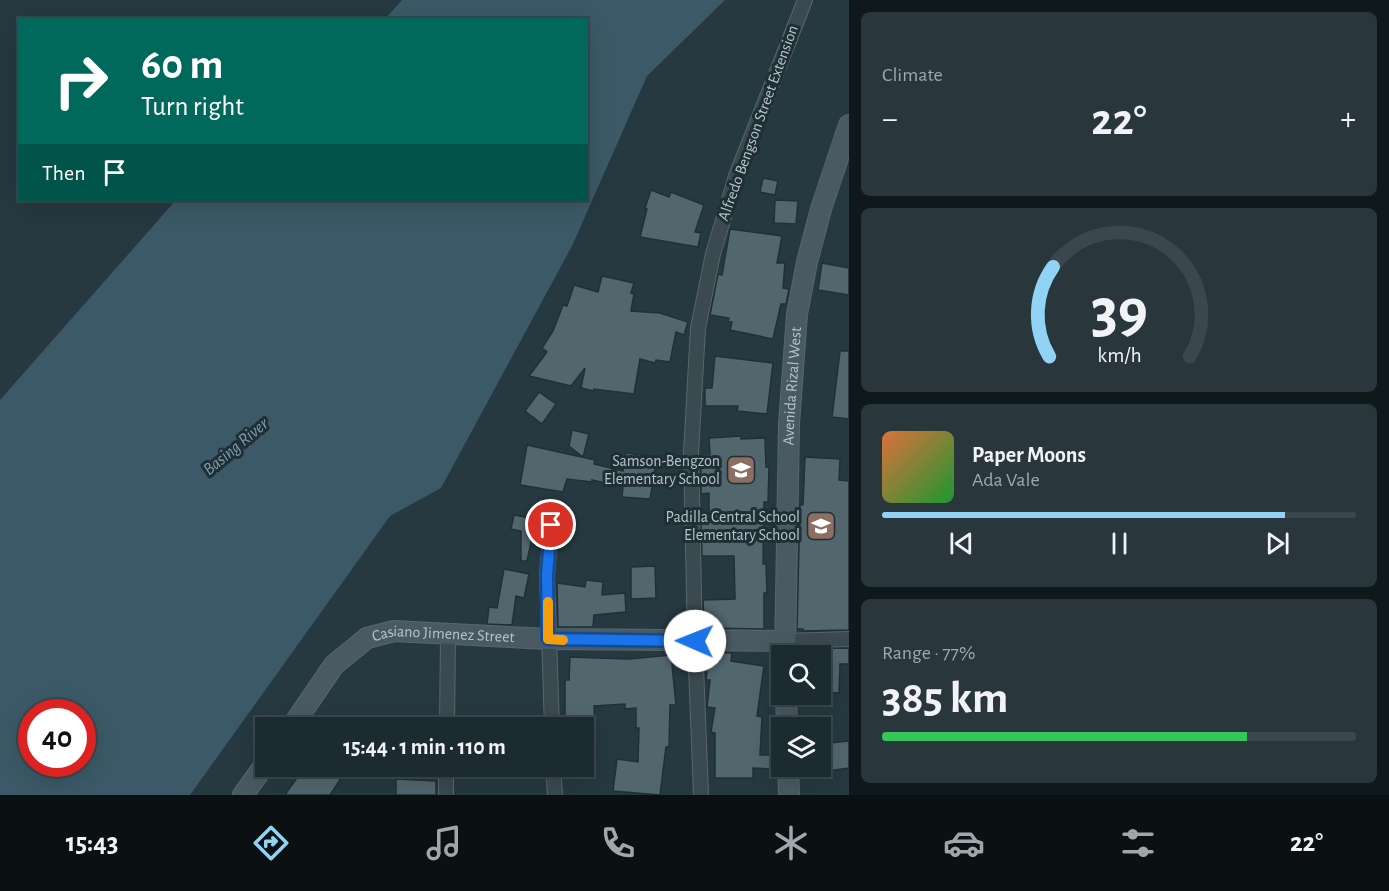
<!DOCTYPE html>
<html lang="en">
<head>
<meta charset="utf-8">
<style>
  :root { --surface:#1c2b30; --page:#29373c; --text:#f1f3f6; --muted:#a0a7ab; --line:#3a474c; --accent:#91d3f5 }
  body { margin:0; font-family:"Alegreya Sans",sans-serif; background:var(--page); color:var(--text); height:100vh; display:flex; flex-direction:column; font-size:22px; white-space:nowrap }
  * { box-sizing:border-box; margin:0 }
  p { font-size:20px; color:var(--muted) }
  .icon { flex:none; width:33px; height:33px; fill:none; stroke:currentColor; stroke-width:2; stroke-linecap:round; stroke-linejoin:round }
  .map { position:relative; flex:1; overflow:hidden }
  .sheet { display:flex; flex-direction:column; gap:12px; padding:12px; background:#0f181a; width:540px }
  .sheet>* { flex:none }
  .banner { position:absolute; left:18px; top:18px; width:570px; height:183px; border-radius:0px; box-shadow:0 6px 24px #0002,0 0 0 2px var(--line); background:#00695c; color:#fff; overflow:hidden }
  .tools { position:absolute; left:771px; top:645px; display:grid; gap:12px }
  .tools a { display:grid; place-items:center; width:60px; height:60px; border-radius:0px; background:var(--surface); box-shadow:0 6px 24px #0002,0 0 0 2px var(--line); font-size:30px }
  .speed { position:absolute; left:18px; top:699px; display:flex; gap:12px; font-size:30px; font-weight:700; text-align:center }
  .speed>* { display:grid; place-content:center; width:78px; height:78px; border-radius:50%; background:var(--surface); box-shadow:0 6px 24px #0002,0 0 0 2px var(--line); line-height:1 }
  .speed .limit { border:9px solid #d22; background:#fff; color:#111 }
  .pin { position:absolute; display:grid; place-items:center; width:51px; height:51px; color:#fff; margin:-26px; border:3px solid #fff; border-radius:50%; box-shadow:0 2px 6px #0007 }
  .me { position:absolute; width:66px; margin:-33px; rotate:271deg; stroke-linejoin:round; filter:drop-shadow(0 0 4px #0008) }
  .turn { display:flex; align-items:center; gap:21px; height:126px; padding:0 24px; font-size:27px }
  .turn .icon { width:78px; height:78px; stroke-width:2.5 }
  .turn b { display:block; font-size:42px; line-height:51px }
  .then { display:flex; align-items:center; height:57px; padding:0 24px; background:#0003; gap:12px; font-size:22px }
  .big { font-size:45px; font-weight:700; line-height:1.1 }
  .sheet .widget { flex:1; display:flex; flex-direction:column; justify-content:center; gap:9px; min-width:0; padding:0 21px; border-radius:9px; background:var(--page) }
  .sheet .dial { align-items:center; gap:0 }
  .dial svg { height:156px; overflow:visible; fill:none; stroke:var(--line); stroke-width:7; stroke-linecap:round; text-anchor:middle }
  .dial text { fill:var(--text); stroke:none }
  .song { display:flex; align-items:center; gap:18px }
  .cover { width:72px; height:72px; border-radius:9px; background:linear-gradient(135deg,hsl(20 70% 55%),hsl(130 70% 35%)) }
  .played { height:6px; border-radius:3px; background:linear-gradient(90deg,var(--accent) 85%,var(--line) 85%) }
  .keys { display:flex; justify-content:space-around; direction:ltr }
  .heat { display:flex; justify-content:space-between; align-items:center; font-size:33px; direction:ltr }
  .charge { height:9px; border-radius:4px; background:linear-gradient(90deg,#34c759 77%,var(--line) 0) }
  .trip { position:absolute; left:255px; top:717px; width:339px; height:60px; border-radius:0px; background:var(--surface); box-shadow:0 6px 24px #0002,0 0 0 2px var(--line); font-weight:700; line-height:60px; text-align:center }
  .dock { display:flex; height:96px; justify-content:space-around; align-items:center; background:#0b1113; color:var(--muted) }
  .dock .icon { width:42px; height:42px }
  .dock .on { color:var(--accent) }
  .dock b { font-size:27px; color:var(--text) }
  main { display:flex; flex:1; min-height:0 }
  .map>svg:first-child { display:block }
</style>
</head>
<body>
<main>
<div class="map">
<svg width="849" height="795" viewBox="0 0 849 795">
  <rect width="100%" height="100%" fill="#263940"/>
  <path fill="#3b5966" fill-rule="evenodd" d="M402 0H725L647 76 572 246 441 488 390 516 190 795H0V400L176 200H586V20L385 19ZM32 712H82V764H32Z"/>
  <g fill="#52666d" stroke="#213037" stroke-width="1.5">
    <polygon points="763,178 778,181 775,195 760,192"/>
    <polygon points="651,190 669,197 671,192 704,205 695,232 701,233 698,247 640,237 647,209 645,208"/>
    <polygon points="775,200 798,201 796,224 774,223"/>
    <polygon points="730,229 782,236 777,263 785,263 783,288 789,289 786,304 781,304 773,339 730,330 732,322 728,322 729,318 710,315 718,274 722,275"/>
    <polygon points="822,263 849,268 849,295 818,290"/>
    <polygon points="602,276 634,283 631,293 634,294 631,311 660,313 688,322 684,335 676,332 670,362 656,360 655,363 640,359 634,394 594,389 594,391 581,388 585,368 571,386 529,376 547,352 542,348 553,331 563,305 567,306 574,285 598,292"/>
    <polygon points="840,351 849,351 849,419 832,417"/>
    <polygon points="715,356 773,363 767,414 737,411 738,406 705,406 705,388 712,388"/>
    <polygon points="539,392 556,404 542,424 525,411"/>
    <polygon points="572,430 589,434 583,457 569,446"/>
    <polygon points="741,436 741,439 765,438 766,467 769,467 768,502 764,502 763,564 766,564 767,593 764,593 764,629 704,628 703,600 735,599 734,556 702,556 701,521 709,521 709,493 701,494 701,454 710,454 709,438"/>
    <polygon points="527,445 595,460 594,464 623,471 626,453 657,457 650,499 622,497 623,487 592,480 592,482 567,479 563,492 520,485"/>
    <polygon points="805,457 840,459 839,480 849,481 849,630 803,631 803,629 797,629 800,505 803,505"/>
    <polygon points="514,515 536,519 527,561 521,561 521,531 511,529"/>
    <polygon points="655,566 656,598 631,599 631,567"/>
    <polygon points="504,569 529,574 524,598 516,596 512,625 487,624 489,607 497,608"/>
    <polygon points="586,580 603,582 602,595 625,593 626,612 594,615 593,627 558,627 557,583 585,587"/>
    <polygon points="849,648 849,664 840,664 839,693 820,692 820,656 803,656 803,649"/>
    <polygon points="709,652 732,653 731,661 764,666 757,716 762,717 760,755 774,755 774,769 753,768 753,778 715,778 715,733 711,732 715,708 707,707 710,680 706,680"/>
    <polygon points="671,655 676,705 670,705 669,747 666,747 660,795 613,791 617,759 638,762 639,728 636,728 636,708 625,709 625,704 594,706 595,728 565,728 565,680 569,680 570,657 629,659"/>
    <polygon points="849,741 849,768 820,772 820,744"/>
    <polygon points="305,766 349,766 330,795 285,795"/>
    <polygon points="396,779 436,781 436,795 396,795"/>
  </g>
  <g fill="none" stroke-linecap="round" stroke-linejoin="round">
    <g stroke="#58676d" stroke-width="16">
      <g id="street">
        <polyline points="551,525 547,575 552,728"/>
        <polyline points="784,641 849,639"/>
        <polyline points="447,728 448,634"/>
        <polyline points="553,766 555,795"/>
        <polyline points="446,795 446,766"/>
        <polyline points="701,795 695,641 691,453 698,328 713,254 736,176 805,0"/>
      </g>
    </g>
    <g stroke="#58676d" stroke-width="22">
      <g id="secondary">
        <path id="s1" d="M785 656 789 424 797 314 807 262 821 209 849 125"/>
        <polyline points="786,694 787,728"/>
        <path id="s2" d="M291 728 334 665 367 638 394 631 548 639 784 641"/>
        <polyline points="788,766 789,795"/>
        <polyline points="243,795 266,763"/>
      </g>
    </g>
    <use href="#street" stroke="#3b4950" stroke-width="14"/>
    <use href="#secondary" stroke="#495a63" stroke-width="20"/>
  </g>
  <g fill="none" stroke-linecap="round" stroke-linejoin="round">
    <g stroke="#114b97" stroke-width="15">
      <polyline id="route" points="551,525 547,575 548,639 695,641"/>
    </g>
    <use href="#route" stroke="#1a73e8" stroke-width="10"/>
    <polyline stroke="#f59e0b" stroke-width="10" points="548,602 548,639 563,640"/>
  </g>
  <defs>
    <g id="school-square" transform="scale(1.5)"><rect x="-9" y="-9" width="18" height="18" rx="4" fill="#8d6e63" stroke="#1f2f35"/><path d="M0-5L7-2L0 1L-7-2ZM-4 1L0 2.5L4 1V4Q0 6-4 4Z" fill="#fff"/></g>
  </defs>
  <g fill-rule="evenodd">
    <use href="#school-square" x="741" y="470"/>
    <use href="#school-square" x="821" y="526"/>
  </g>
  <g text-anchor="middle" dominant-baseline="central" stroke-width="6" stroke-linejoin="round" paint-order="stroke">
    <g font-size="16" fill="#b7c4ca" stroke="#1f2f35">
      <text transform="translate(758 123) rotate(-70)">Alfredo Bengson Street Extension</text>
      <text stroke="none"><textPath href="#s1" startOffset="270">Avenida Rizal West</textPath></text>
      <text stroke="none"><textPath href="#s2" startOffset="196">Casiano Jimenez Street</textPath></text>
    </g>
    <g font-size="16" fill="#b7c4ca" stroke="#1f2f35" text-anchor="end">
      <text x="720" y="461">Samson-Bengzon<tspan x="720" dy="18">Elementary School</tspan></text>
      <text x="800" y="517">Padilla Central School<tspan x="800" dy="18">Elementary School</tspan></text>
    </g>
    <g font-size="18" font-style="italic" fill="#799dac" stroke="#1f2f35">
      <text transform="translate(236 447) rotate(-40)">Basing River</text>
    </g>
  </g>
</svg>
<div class="tools">
<a><svg class="icon" aria-label="search" viewBox="0 0 24 24"><circle cx="10" cy="10" r="6"/><path d="M15 15l6 6"/></svg></a>
<a><svg class="icon" aria-label="layers" viewBox="0 0 24 24"><path d="M12 4l9 5-9 5-9-5zM3 14l9 5 9-5"/></svg></a>
</div>
<div class="speed"><div class="limit">40</div></div>
<div class="pin" style="left:551px;top:525px;background:#d93025"><svg class="icon" aria-label="arrive" viewBox="0 0 24 24"><path d="M6 21V4h12l-3 4 3 4H6"/></svg></div>
<svg class="me" style="left:695px;top:641px" viewBox="-20 -20 40 40"><circle r="19" fill="#fff"/><path d="M0-13L10 11 0 6-10 11z" fill="#1a73e8"/></svg>
<div class="trip">15:44 · 1 min · 110 m</div>
<div class="banner">
<div class="turn"><svg class="icon" aria-label="right" viewBox="0 0 24 24"><path d="M7 20v-9h11M14 6l5 5-5 5"/></svg><div><b>60 m</b>Turn right</div></div>
<div class="then">Then<svg class="icon" aria-label="arrive" viewBox="0 0 24 24"><path d="M6 21V4h12l-3 4 3 4H6"/></svg></div>
</div>
</div>
<section class="sheet">
<div class="widget"><p>Climate</p>
<div class="heat"><a>−</a><b class="big">22°</b><a>+</a></div>
</div>
<div class="widget dial"><svg viewBox="0 0 100 80">
<path d="M14 69A42 42 0 1 1 86 69"/>
<path d="M14 69A42 42 0 0 1 16 23" stroke="#91d3f5"/>
<text x="50" y="56" font-size="32" font-weight="700">39</text>
<text x="50" y="72" font-size="11">km/h</text>
</svg></div>
<div class="widget">
<div class="song"><i class="cover"></i><div><b>Paper Moons</b><p>Ada Vale</p></div></div>
<div class="played"></div>
<div class="keys"><svg class="icon" aria-label="previous" viewBox="0 0 24 24"><path d="M18 5L8 12l10 7zM5 5v14"/></svg><svg class="icon" aria-label="pause" viewBox="0 0 24 24"><path d="M8 5v14M16 5v14"/></svg><svg class="icon" aria-label="next" viewBox="0 0 24 24"><path d="M6 5l10 7-10 7zM19 5v14"/></svg></div>
</div>
<div class="widget"><p>Range · 77%</p><b class="big">385 km</b><div class="charge"></div></div>
</section>
</main>
<nav class="dock">
<b>15:43</b>
<svg class="icon on" aria-label="directions" viewBox="0 0 24 24"><path d="M12 3l9 9-9 9-9-9zM9 14v-3h6M13 9l2 2-2 2"/></svg>
<svg class="icon" aria-label="music" viewBox="0 0 24 24"><path d="M9 18V5l10-2v13"/><circle cx="6" cy="18" r="3"/><circle cx="16" cy="16" r="3"/></svg>
<svg class="icon" aria-label="phone" viewBox="0 0 24 24"><path d="M5 4h4l2 5-3 2q2 4 5 5l2-3 5 2v4C11 20 4 13 5 4z"/></svg>
<svg class="icon" aria-label="climate" viewBox="0 0 24 24"><path d="M12 3v18M4 7l16 10M4 17L20 7"/></svg>
<svg class="icon" aria-label="car" viewBox="0 0 24 24"><path d="M5 17H2v-5l4-1 3-4h7l3 4 3 1v5h-3M9 17h6M6 11h13"/><circle cx="7" cy="17" r="2"/><circle cx="17" cy="17" r="2"/></svg>
<svg class="icon" aria-label="filters" viewBox="0 0 24 24"><path d="M4 7h16M4 17h16"/><circle cx="9" cy="7" r="2"/><circle cx="15" cy="17" r="2"/></svg>
<b>22°</b>
</nav>
</body>
</html>
